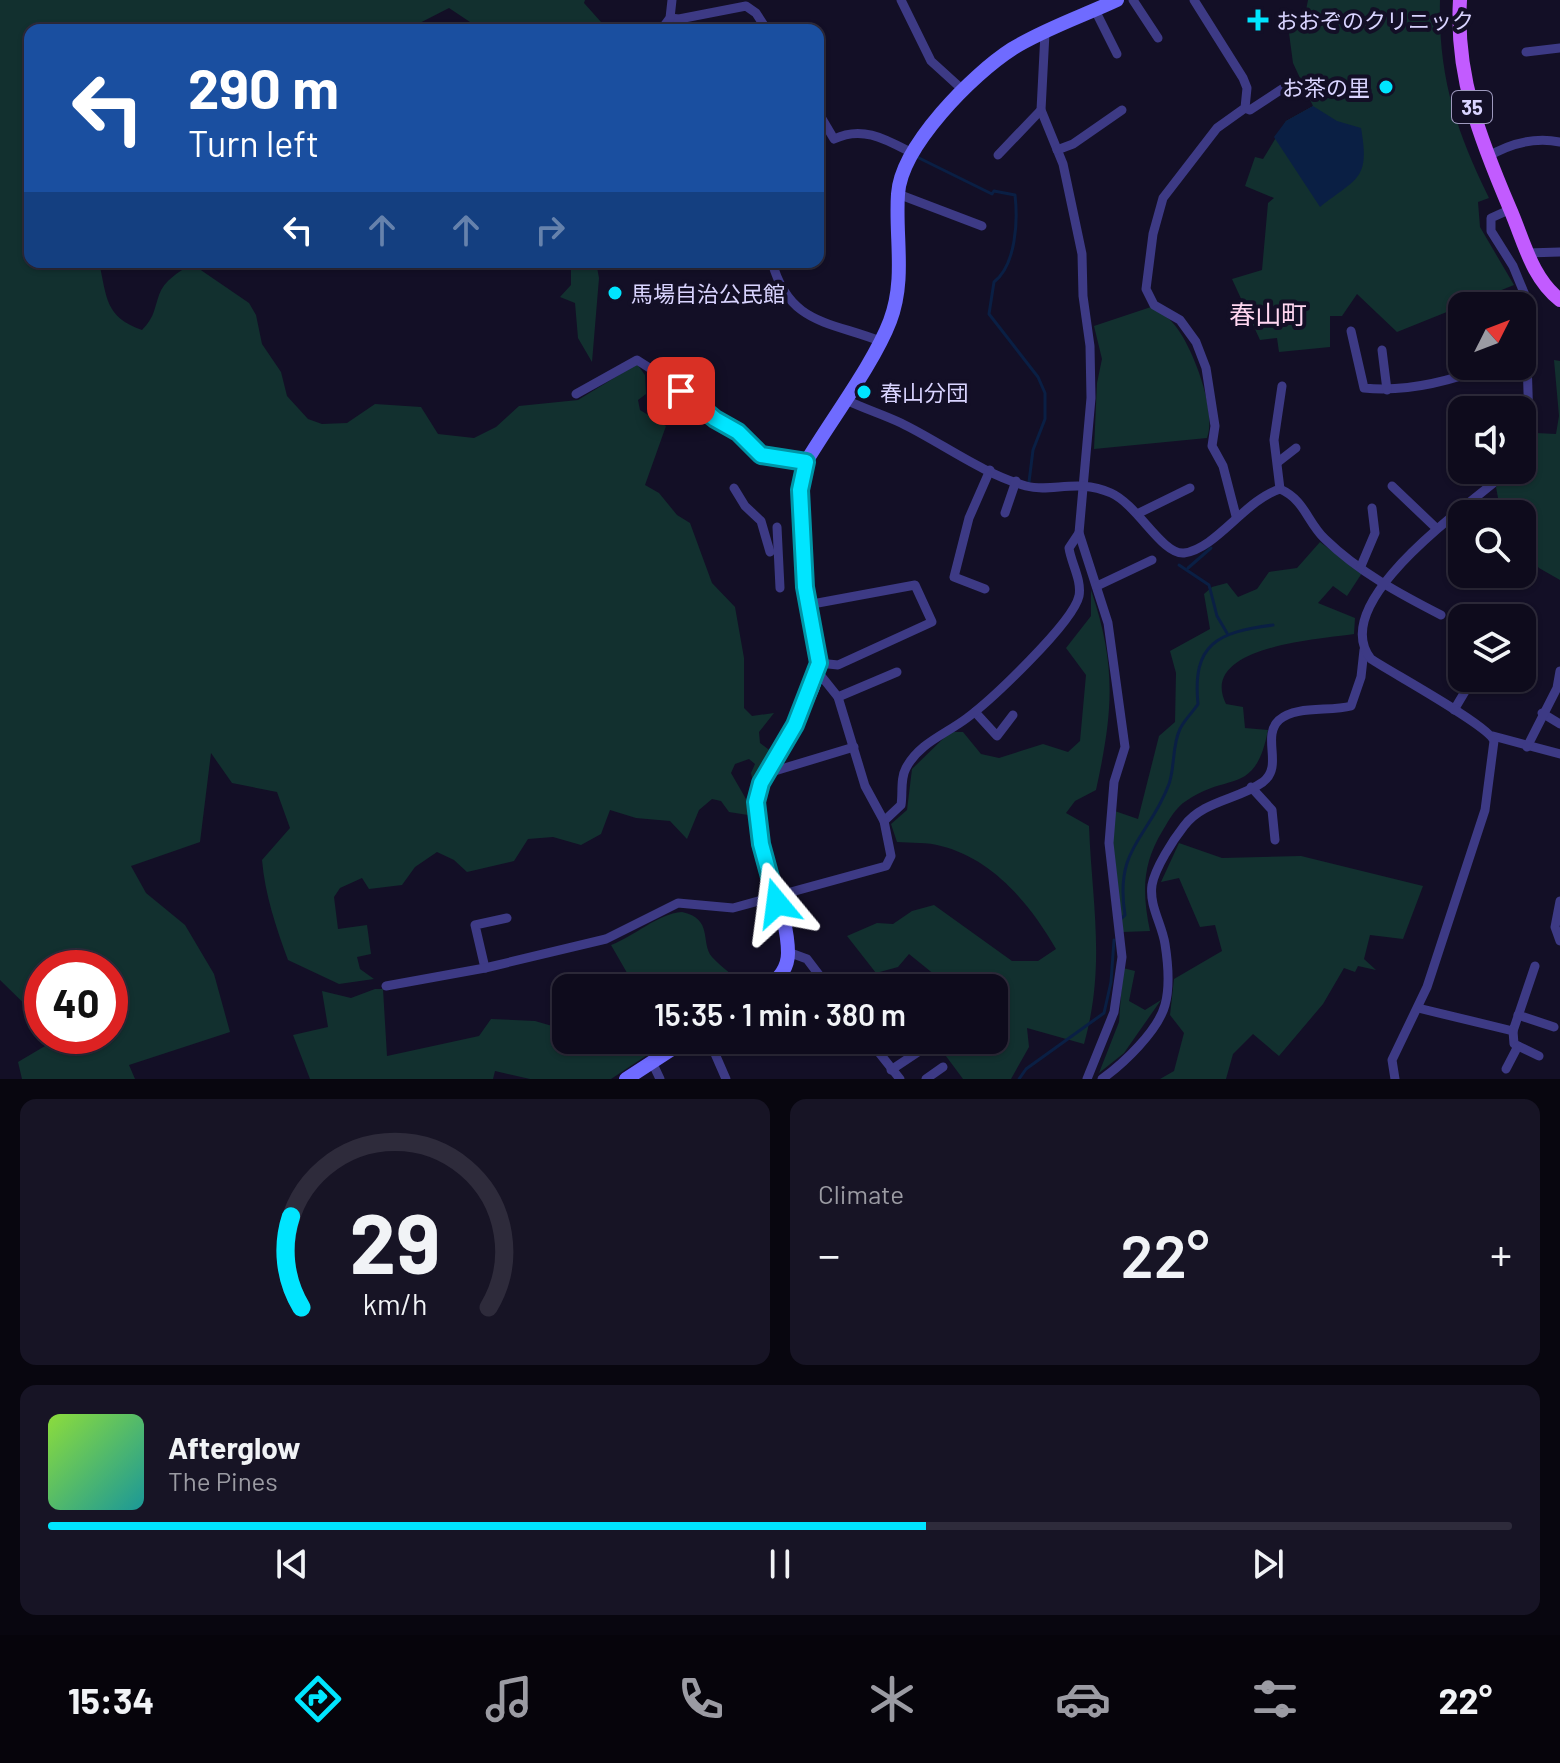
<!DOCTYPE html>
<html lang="en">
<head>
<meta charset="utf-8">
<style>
  :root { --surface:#0e0b1c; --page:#171425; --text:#f1f3f6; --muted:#9b9ba3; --line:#2e2b3b; --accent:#00e5ff }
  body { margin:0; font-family:Barlow,"Noto Sans JP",sans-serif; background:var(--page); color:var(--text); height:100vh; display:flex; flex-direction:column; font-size:30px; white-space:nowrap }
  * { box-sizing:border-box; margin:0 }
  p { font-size:26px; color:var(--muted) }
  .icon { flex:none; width:44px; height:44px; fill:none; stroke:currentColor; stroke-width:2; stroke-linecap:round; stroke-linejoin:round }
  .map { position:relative; height:1079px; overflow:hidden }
  .drawer { display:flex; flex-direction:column; gap:20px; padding:20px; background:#08060f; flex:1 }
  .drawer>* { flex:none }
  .hud { position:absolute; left:24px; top:24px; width:800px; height:244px; border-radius:16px; box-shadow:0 2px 6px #0004,0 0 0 2px var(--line); background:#1a4fa0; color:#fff; overflow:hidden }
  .needle { width:52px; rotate:48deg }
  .tools { position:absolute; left:1448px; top:292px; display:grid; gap:16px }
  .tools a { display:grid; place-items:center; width:88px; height:88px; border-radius:16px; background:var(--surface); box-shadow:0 2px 6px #0004,0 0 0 2px var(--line); font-size:40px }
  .speed { position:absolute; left:24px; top:950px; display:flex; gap:16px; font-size:40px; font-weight:700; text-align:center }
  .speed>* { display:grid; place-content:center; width:104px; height:104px; border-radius:50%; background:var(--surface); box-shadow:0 2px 6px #0004,0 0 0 2px var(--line); line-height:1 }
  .speed .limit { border:12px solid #d22; background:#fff; color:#111 }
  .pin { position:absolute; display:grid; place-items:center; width:68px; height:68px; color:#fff; margin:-34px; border-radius:16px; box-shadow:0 4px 12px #0006 }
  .me { position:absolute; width:88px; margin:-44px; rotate:344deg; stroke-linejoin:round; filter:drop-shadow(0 0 6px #0008) }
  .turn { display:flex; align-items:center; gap:28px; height:168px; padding:0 32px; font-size:36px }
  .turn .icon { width:104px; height:104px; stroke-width:2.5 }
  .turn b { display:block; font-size:56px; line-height:68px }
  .lanes { display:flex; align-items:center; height:76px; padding:0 32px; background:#0003; justify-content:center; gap:40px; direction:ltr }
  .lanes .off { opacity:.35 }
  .big { font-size:60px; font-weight:600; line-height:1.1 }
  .drawer .tile { flex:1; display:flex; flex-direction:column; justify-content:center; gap:12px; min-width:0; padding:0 28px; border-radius:16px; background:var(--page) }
  .drawer .dial { align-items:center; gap:0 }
  .dial svg { height:208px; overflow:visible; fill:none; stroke:var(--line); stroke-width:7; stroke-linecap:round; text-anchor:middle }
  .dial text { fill:var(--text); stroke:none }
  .song { display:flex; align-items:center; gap:24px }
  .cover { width:96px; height:96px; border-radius:12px; background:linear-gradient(135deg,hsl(90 70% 55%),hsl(180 70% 35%)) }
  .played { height:8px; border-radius:4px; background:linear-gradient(90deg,var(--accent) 60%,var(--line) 60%) }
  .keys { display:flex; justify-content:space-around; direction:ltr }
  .heat { display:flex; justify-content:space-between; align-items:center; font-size:44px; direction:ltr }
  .drawer .tiles { flex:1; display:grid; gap:20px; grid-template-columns:1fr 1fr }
  .tile:last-child { grid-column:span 2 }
  .trip { position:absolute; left:552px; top:974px; width:456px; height:80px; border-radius:16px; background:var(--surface); box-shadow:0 2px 6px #0004,0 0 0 2px var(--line); font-weight:600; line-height:80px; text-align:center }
  .tab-bar { display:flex; height:128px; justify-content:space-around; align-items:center; background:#06040b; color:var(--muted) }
  .tab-bar .icon { width:56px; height:56px }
  .tab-bar .on { color:var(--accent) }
  .tab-bar b { font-size:36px; color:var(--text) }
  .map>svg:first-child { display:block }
</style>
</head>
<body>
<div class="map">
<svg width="1560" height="1079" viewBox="0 0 1560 1079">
  <rect width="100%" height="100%" fill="#130f26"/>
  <g fill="#12302f">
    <path d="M0 0H585L584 3 601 22 616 30H482L449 8 406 30H30V262H99C107 298 105 317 142 330 154 318 154 310 159 295 164 280 179 272 192 264L249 303 256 315 262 344 281 372 287 396 308 419 322 424 347 423 375 404 421 407 438 434 474 438 496 427 519 406 578 400 637 364 645 375 646 394 638 400 640 410 666 426 645 485 659 493 677 515 690 523 712 583 735 607 744 658V708L752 716 774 713 759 732 760 743 772 752 757 780 753 782 751 773 755 764 749 759 735 764 731 773 746 799 748 815 729 812 721 801 712 799 699 810 687 839 670 821 636 818 610 810 601 834 581 845 553 837 528 839 514 861 467 872 454 860 437 852 415 867 402 885 369 889 362 878 340 888 334 897 338 929 367 925 371 954 357 957 360 969 374 979 339 984 288 960C276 927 265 895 262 860L290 828 277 792 232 783 211 753 200 842 131 866 146 893 185 925 214 974 230 1032 129 1065 135 1079H22L18 1062 45 1046V1036H110V968H42V1021L0 980Z"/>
    <path d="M1308 0H1440C1438 76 1456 131 1489 198L1478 202 1480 227 1514 285 1397 332 1357 294 1342 316H1330V347L1279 352 1277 338 1260 340 1232 279 1262 270 1268 203 1274 198 1245 186 1255 157 1263 159 1286 121 1313 106 1293 63 1289 33 1303 26Z"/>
    <polygon points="562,262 596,262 599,278 592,362 578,338 575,303 560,297 571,285 571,269"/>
    <path d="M1151 307C1158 312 1167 316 1172 322 1191 341 1218 413 1207 438L1094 449 1097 383 1102 359 1094 326Z"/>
    <polygon points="1554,360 1560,361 1560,580 1539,568 1522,548 1522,514 1501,514 1496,487 1516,470 1522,470 1536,433 1556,434 1559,416"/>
    <path d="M1320 542 1362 573 1347 596 1333 586 1318 603 1355 618 1354 634C1321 639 1197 646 1226 704L1243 707 1245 728 1268 730C1255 797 1229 771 1186 801 1176 807 1169 820 1163 830 1142 864 1142 892 1150 931L1123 932 1109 809 1138 819 1159 736 1175 722 1176 673 1170 651 1210 629 1204 594 1212 587 1227 583 1238 597 1257 589 1269 572 1297 568Z"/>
    <path d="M1091 590C1117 666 1113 712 1096 790L1075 801 1066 813 1089 826C1092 904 1106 965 1084 1044L1027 1028 1029 1047 1011 1079H963L937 1044 940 1040H994V988H951L909 954 898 967 876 973 847 936 877 923 893 924 912 911 934 905 1012 961H1038L1056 949C1030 904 993 859 941 846 928 842 911 843 897 842L891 824 907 810 912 769 950 732H963L981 754 999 758 1043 744 1068 752 1080 741 1086 675 1066 648 1091 616Z"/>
    <polygon points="1179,843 1222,858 1301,856 1423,886 1403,939 1370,935 1364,959 1376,970 1358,966 1355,972 1344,968 1323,1004 1279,1056 1253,1034 1233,1054 1226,1079 1160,1079 1174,1071 1184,1033 1170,1015 1174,979 1222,951 1215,925 1200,927 1179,878 1161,882"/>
    <path d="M682 912C714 919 700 943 712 957 722 968 736 977 747 987L627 988 630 978 611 945C635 936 657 914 682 912Z"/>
    <polygon points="1123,968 1135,971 1129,1001 1145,1010 1161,1000 1124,1053 1099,1073 1119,1022"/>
    <polygon points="590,976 617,988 577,988 575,979"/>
    <polygon points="375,989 383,989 387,1056 479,1036 491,1019 535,1021 566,1030 566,1040 670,1040 611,1079 530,1079 495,1071 493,1079 310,1079 293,1035 328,1027 322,991 351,998"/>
  </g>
  <path fill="#0a1f44" d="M1313 106 1337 121 1361 128C1370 180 1358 177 1320 207L1274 137 1286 121Z"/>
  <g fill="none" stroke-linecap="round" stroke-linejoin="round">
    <g stroke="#0a1f44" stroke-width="3">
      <path d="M919 158 992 194 994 191 1015 195C1018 221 1016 265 994 282L989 314 1038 377 1045 393V419L1033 450 1029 482"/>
      <polyline points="1179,565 1209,585 1217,616 1227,633"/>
      <polyline points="1188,568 1211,548"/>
      <path d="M1122 918 1125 915C1114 847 1149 838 1169 784 1175 767 1172 745 1180 729 1184 720 1193 712 1198 704 1192 644 1217 632 1273 625"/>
      <polyline points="1019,1079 1026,1069 1104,1013 1111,982 1114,940"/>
    </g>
    <g stroke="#3d3a85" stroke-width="9">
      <polyline points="901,0 931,61 964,91"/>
      <polyline points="1133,0 1158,38"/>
      <polyline points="1194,0 1243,78 1247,88 1245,108 1217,128 1163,198 1153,234 1146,289 1154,305 1180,320 1196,342 1206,368 1215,426 1212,446 1223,466 1236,516"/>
      <polyline points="1095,10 1117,54"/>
      <polyline points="670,18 679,19 746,6 756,13 767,30"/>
      <polyline points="661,30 670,18 672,0"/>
      <polyline points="1045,33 1041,110 1063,164 1074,216 1082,254 1083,296 1090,346 1091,398 1079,533 1108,623 1125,747 1114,782 1109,843 1122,957 1114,1012 1087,1079"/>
      <polyline points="1526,52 1560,48"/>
      <polyline points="1245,108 1250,110 1282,89"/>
      <path d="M818 112 834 139C863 125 887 140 912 153"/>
      <polyline points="1057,150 1073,144 1122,110"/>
      <polyline points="998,155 1041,110"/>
      <path d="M1487 157C1509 144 1535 137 1560 142"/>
      <polyline points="898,194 982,226"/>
      <polyline points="1511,209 1491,218 1491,231 1513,266 1525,295 1529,424 1522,451"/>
      <polyline points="1527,253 1560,252"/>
      <path d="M772 262C789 324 828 321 880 341"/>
      <path d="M1351 331 1364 388C1405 392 1451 381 1489 366"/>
      <polyline points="1382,350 1387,390"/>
      <polyline points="576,394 637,360 673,383 715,419 738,432 761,455 806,462"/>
      <path d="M844 399C862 408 882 414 901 423 942 443 981 473 1026 486 1052 493 1077 478 1111 493 1138 505 1162 555 1184 553 1216 549 1245 500 1280 489 1305 500 1307 522 1325 539 1359 572 1400 594 1441 615"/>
      <polyline points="1278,462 1296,448"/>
      <polyline points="1392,486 1435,527"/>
      <polyline points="734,488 745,506 761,521 770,552"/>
      <polyline points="1280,489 1274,440 1282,386"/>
      <polyline points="1005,513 1016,481"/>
      <polyline points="1139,513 1190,488"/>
      <polyline points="777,527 780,588"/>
      <polyline points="1361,566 1375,533 1372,508"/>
      <polyline points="1097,586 1152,560"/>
      <polyline points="985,589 954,577 969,518 990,470"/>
      <polyline points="807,605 915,585 932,622 838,665 819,663"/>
      <polyline points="1522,663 1532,636"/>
      <polyline points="838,697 897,672"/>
      <polyline points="1454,710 1473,678"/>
      <polyline points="975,712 997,736 1013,715"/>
      <polyline points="1542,713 1560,724"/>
      <polyline points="1493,736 1560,754"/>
      <polyline points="1527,747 1557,688 1560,671"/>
      <polyline points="768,773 854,747"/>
      <polyline points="1251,787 1272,810 1275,840"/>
      <path d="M884 821 901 805C903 793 900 779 906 768 919 743 946 734 967 718 991 700 1073 623 1079 596 1082 580 1071 563 1069 548L1079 533"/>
      <polyline points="1560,901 1555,927 1560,941"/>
      <polyline points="788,952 807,959 829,988"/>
      <polyline points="485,968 475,925 507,918"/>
      <polyline points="386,986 485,968 606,939 678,903 733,908 886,866 891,856 884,821 865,786 838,697 818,672"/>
      <polyline points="934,988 939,982"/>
      <polyline points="1418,1008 1513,1031 1535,966"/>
      <polyline points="1518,1015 1554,1027"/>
      <polyline points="1513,1031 1514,1044 1539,1056"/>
      <polyline points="709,1040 726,1079"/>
      <polyline points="869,1040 900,1079"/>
      <polyline points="652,1062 660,1079"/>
      <polyline points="1506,1069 1518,1046"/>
      <polyline points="891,1070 930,1044 927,1040"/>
      <polyline points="926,1079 943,1067"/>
      <path d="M1102 1079C1123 1064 1158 1031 1165 1005 1170 987 1168 963 1165 944 1162 924 1149 906 1152 885 1155 868 1173 840 1184 826 1204 800 1238 800 1263 782 1284 766 1261 737 1279 720 1296 705 1330 712 1351 706L1361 677 1364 650"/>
      <path d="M1395 1079 1392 1060 1427 987 1485 810 1494 741C1490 726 1392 673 1371 659 1325 601 1474 502 1509 470"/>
    </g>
    <g stroke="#6f6bff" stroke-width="14">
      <path d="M766 988C778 980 788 968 788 953 788 909 757 854 756 804 755 769 817 707 819 661 820 642 811 625 807 607 802 578 797 487 806 462 831 420 874 363 890 321 906 279 895 237 898 194 901 146 973 74 1012 49 1044 29 1083 16 1117 0"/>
      <polyline points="626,1079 686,1040"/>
    </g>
    <path stroke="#c25bff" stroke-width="14" d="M1460 0C1455 76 1481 141 1510 209 1524 241 1531 277 1560 300"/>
  </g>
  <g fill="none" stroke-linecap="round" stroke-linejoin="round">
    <g stroke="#0095a6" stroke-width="20">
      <polyline id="route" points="681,391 715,419 738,432 761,455 806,462 800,490 805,587 819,663 795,725 761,783 756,802 761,844 777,903"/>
    </g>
    <use href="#route" stroke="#00e5ff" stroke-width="14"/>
  </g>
  <g fill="#00e5ff" stroke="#130f26" stroke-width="3">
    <path d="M1254 8h8v8h8v8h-8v8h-8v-8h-8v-8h8z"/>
    <circle cx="1386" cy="87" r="8"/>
    <circle cx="615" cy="293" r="8"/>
    <circle cx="864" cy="392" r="8"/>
  </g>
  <g text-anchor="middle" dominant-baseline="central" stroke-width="8" stroke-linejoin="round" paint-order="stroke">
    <rect fill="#130f26" stroke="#9e99be" stroke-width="2" x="1452" y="91" width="40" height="32" rx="6"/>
    <g font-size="20" font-weight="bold" fill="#d9d4ff">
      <text x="1472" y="107">35</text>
    </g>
    <g font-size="22" fill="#d9d4ff" stroke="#130f26" text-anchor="start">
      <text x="1276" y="20">おおぞのクリニック</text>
      <text x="1370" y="87" text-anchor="end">お茶の里</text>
      <text x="631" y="293">馬場自治公民館</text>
      <text x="880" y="392">春山分団</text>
    </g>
    <g font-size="26" fill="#ffd6f0" stroke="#130f26">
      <text x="1268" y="313">春山町</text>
    </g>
  </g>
</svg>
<div class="tools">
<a><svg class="needle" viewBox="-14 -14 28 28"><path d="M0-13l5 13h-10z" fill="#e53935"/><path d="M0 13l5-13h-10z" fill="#9b9ba3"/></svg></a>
<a><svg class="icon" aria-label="sound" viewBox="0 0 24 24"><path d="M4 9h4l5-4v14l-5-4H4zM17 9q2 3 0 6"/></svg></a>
<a><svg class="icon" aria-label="search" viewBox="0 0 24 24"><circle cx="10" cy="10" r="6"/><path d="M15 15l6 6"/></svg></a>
<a><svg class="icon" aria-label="layers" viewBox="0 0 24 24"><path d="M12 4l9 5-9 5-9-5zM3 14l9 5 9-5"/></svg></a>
</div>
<div class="speed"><div class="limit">40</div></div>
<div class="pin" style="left:681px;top:391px;background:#d93025"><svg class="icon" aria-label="arrive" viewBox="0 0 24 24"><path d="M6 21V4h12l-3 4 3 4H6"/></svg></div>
<svg class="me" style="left:777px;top:903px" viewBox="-20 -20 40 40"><path d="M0-17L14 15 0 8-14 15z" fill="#00e5ff" stroke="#fff" stroke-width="4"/></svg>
<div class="trip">15:35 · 1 min · 380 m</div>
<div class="hud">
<div class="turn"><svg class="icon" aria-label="left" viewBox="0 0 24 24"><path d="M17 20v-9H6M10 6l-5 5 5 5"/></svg><div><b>290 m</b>Turn left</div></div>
<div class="lanes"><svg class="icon" aria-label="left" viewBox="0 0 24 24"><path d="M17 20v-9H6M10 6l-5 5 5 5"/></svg><svg class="icon off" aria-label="ahead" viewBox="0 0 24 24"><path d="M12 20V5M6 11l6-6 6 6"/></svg><svg class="icon off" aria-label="ahead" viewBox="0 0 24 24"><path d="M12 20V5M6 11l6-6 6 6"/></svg><svg class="icon off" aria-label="right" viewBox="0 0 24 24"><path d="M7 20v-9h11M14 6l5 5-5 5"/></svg></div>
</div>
</div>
<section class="drawer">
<div class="tiles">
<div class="tile dial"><svg viewBox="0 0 100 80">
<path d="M14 69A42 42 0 1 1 86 69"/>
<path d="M14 69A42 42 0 0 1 10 34" stroke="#00e5ff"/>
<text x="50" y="56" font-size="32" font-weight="700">29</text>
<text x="50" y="72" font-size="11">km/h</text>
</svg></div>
<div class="tile"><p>Climate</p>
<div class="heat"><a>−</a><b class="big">22°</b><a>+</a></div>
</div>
<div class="tile">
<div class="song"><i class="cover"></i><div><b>Afterglow</b><p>The Pines</p></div></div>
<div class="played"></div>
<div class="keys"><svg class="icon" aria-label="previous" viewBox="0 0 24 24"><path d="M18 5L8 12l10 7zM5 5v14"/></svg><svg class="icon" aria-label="pause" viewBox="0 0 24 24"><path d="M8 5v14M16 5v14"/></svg><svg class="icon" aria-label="next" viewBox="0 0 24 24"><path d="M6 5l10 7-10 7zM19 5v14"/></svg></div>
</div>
</div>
</section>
<nav class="tab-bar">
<b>15:34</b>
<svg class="icon on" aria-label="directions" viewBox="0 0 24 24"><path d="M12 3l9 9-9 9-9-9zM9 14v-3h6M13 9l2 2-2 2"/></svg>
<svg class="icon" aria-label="music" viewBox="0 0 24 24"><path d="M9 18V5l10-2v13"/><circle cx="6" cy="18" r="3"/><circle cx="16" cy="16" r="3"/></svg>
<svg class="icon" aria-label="phone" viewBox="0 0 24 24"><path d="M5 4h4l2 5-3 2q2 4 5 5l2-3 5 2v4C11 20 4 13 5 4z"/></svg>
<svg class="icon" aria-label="climate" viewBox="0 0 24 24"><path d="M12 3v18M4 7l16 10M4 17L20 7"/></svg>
<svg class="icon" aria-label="car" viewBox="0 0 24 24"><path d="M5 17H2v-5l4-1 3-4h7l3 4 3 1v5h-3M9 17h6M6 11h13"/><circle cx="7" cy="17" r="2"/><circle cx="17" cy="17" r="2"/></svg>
<svg class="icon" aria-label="filters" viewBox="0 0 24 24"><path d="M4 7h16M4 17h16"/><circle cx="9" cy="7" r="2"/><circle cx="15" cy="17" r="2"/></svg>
<b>22°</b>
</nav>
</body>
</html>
